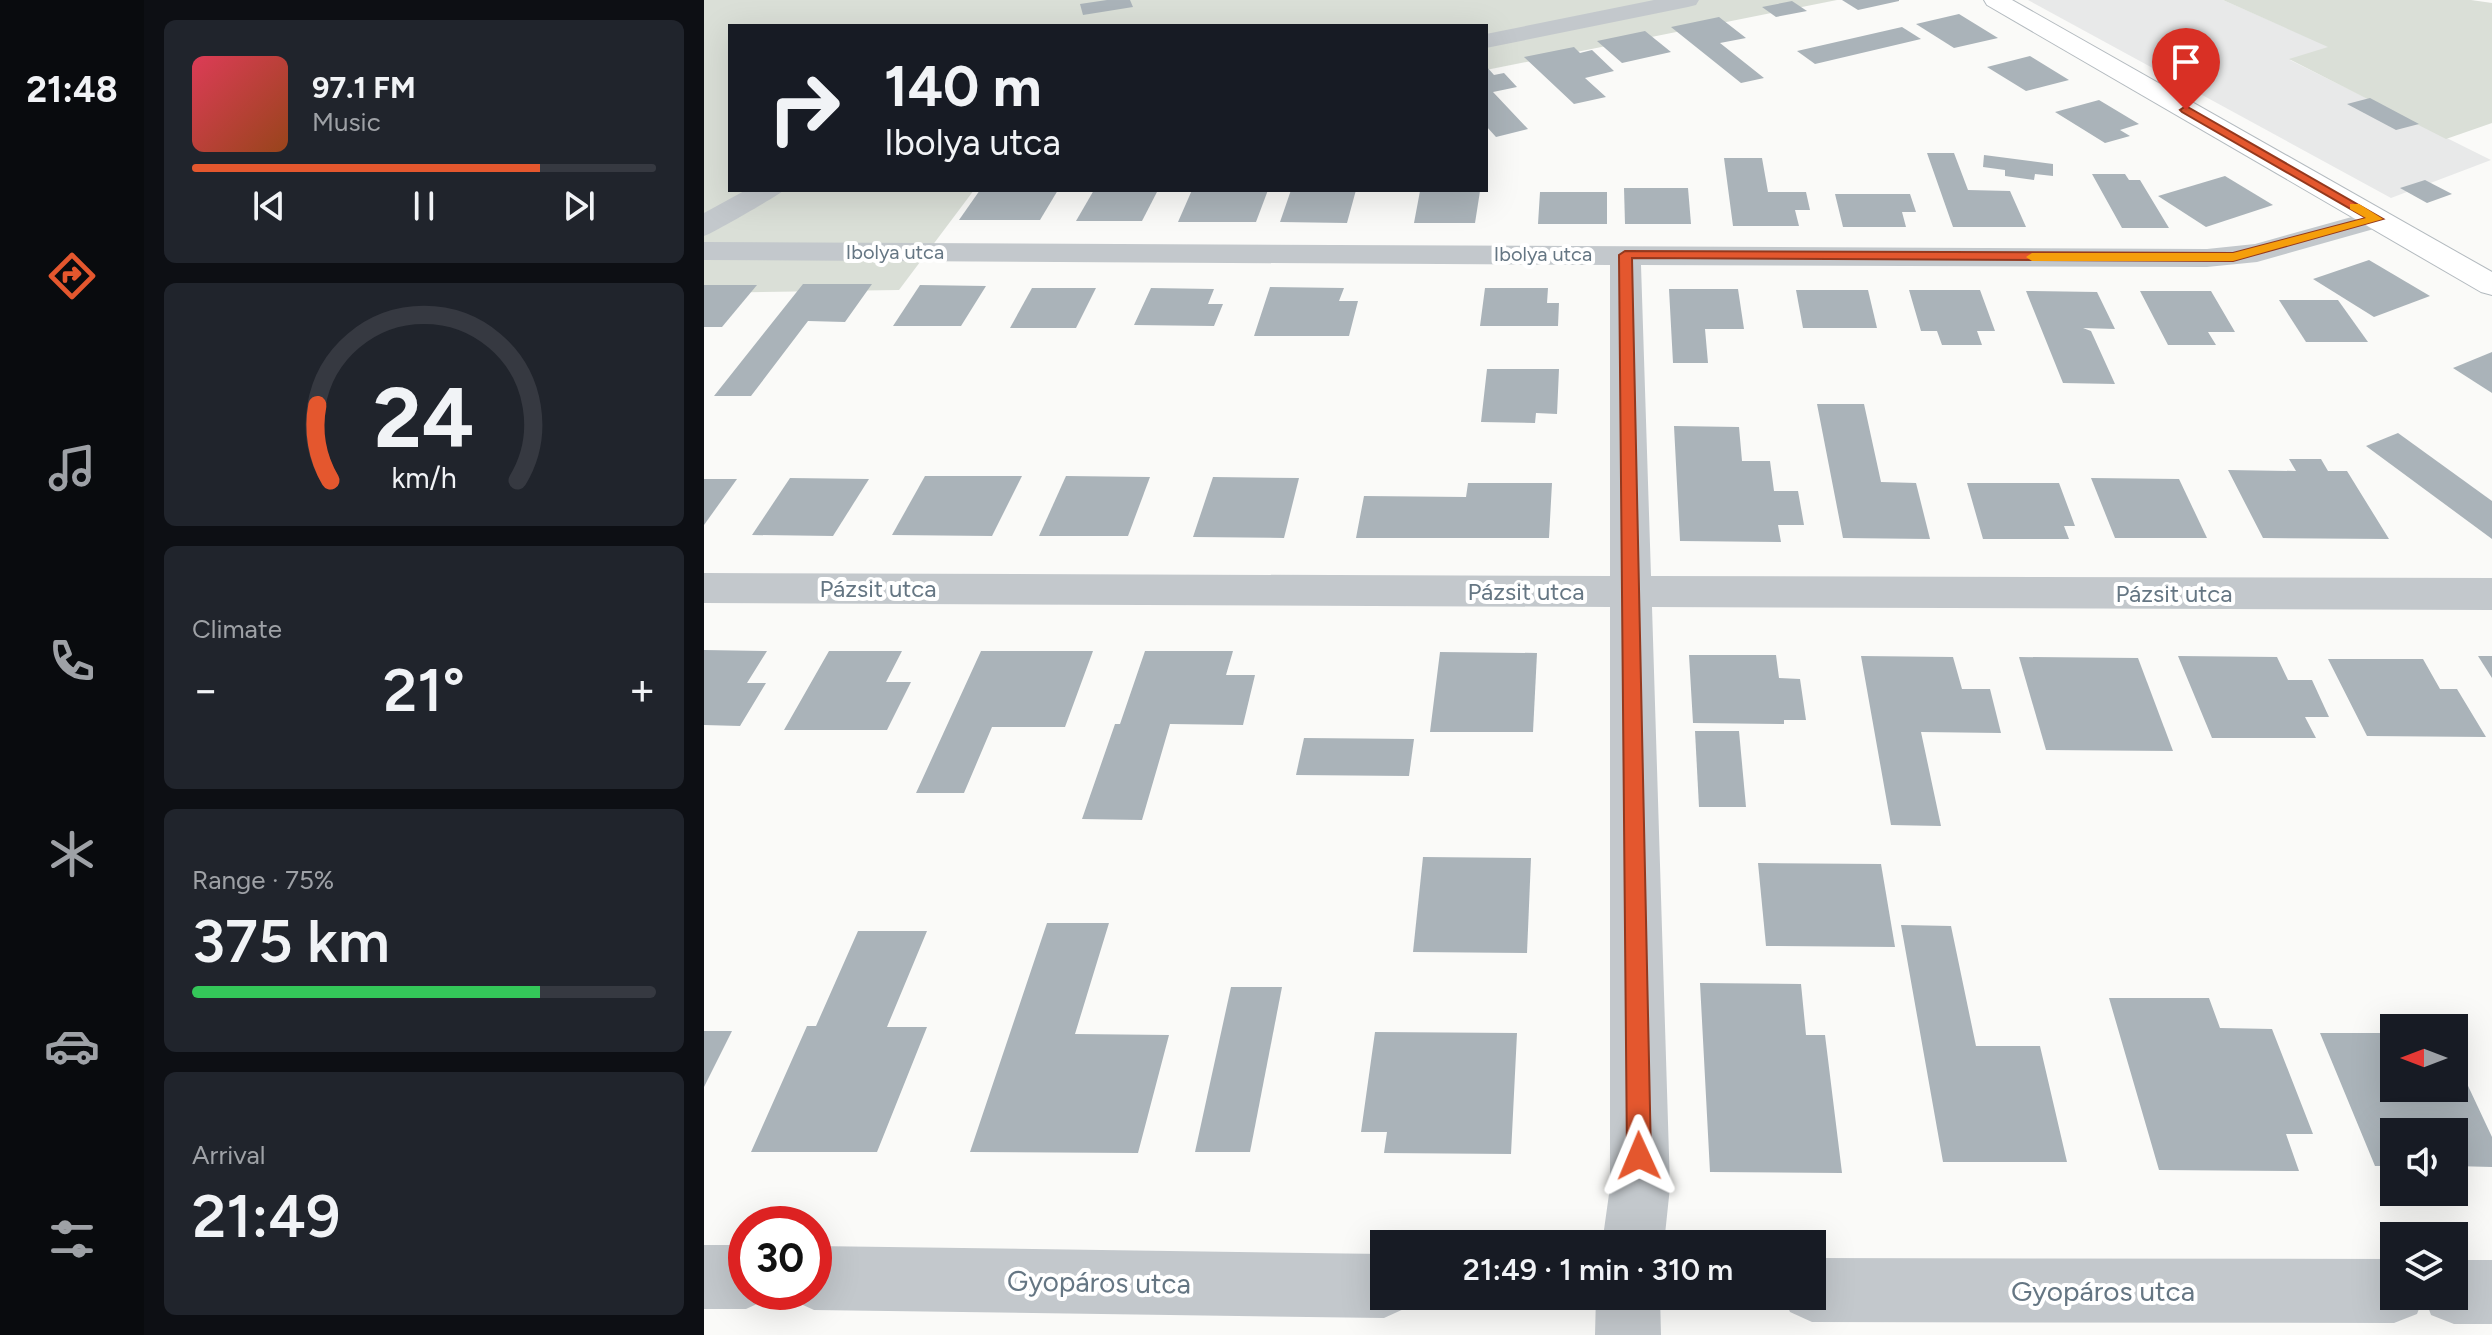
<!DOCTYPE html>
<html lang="en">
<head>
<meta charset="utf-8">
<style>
  :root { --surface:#171b24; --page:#20242c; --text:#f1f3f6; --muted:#9ea1a6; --line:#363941; --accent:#e4572e }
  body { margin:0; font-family:Figtree,sans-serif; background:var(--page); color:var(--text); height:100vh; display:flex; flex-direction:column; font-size:30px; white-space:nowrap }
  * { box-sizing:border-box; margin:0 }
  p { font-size:26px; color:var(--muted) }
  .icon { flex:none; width:44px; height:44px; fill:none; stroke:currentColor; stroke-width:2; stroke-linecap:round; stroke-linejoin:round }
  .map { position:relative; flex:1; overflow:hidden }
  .sheet { display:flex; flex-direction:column; gap:20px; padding:20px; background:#0d0f14; width:560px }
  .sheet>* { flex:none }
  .hud { position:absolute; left:24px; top:24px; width:760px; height:168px; border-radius:0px; box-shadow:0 8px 32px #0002; background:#171b24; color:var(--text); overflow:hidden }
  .needle { width:52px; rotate:270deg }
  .fabs { position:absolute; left:1676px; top:1014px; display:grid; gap:16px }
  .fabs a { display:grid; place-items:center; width:88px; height:88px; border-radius:0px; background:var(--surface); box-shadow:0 8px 32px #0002; font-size:40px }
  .speed { position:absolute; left:24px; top:1206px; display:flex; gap:16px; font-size:40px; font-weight:700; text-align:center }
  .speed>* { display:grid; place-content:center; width:104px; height:104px; border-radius:50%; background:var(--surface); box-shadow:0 8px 32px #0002; line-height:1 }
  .speed .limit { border:12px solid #d22; background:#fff; color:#111 }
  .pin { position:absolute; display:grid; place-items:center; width:68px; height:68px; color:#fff; margin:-82px -34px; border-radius:50% 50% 50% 0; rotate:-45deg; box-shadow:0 0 8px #0007 }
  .pin .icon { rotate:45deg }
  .me { position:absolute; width:88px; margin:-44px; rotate:359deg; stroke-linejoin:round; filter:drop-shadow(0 0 6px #0008) }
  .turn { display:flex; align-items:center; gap:28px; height:168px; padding:0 24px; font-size:36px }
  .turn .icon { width:104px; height:104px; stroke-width:2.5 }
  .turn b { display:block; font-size:56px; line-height:68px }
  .big { font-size:60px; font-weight:600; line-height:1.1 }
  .sheet .card { flex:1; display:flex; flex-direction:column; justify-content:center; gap:12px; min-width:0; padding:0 28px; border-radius:12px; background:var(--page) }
  .sheet .dial { align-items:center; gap:0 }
  .dial svg { height:208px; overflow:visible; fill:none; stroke:var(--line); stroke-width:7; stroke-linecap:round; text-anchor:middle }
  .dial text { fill:var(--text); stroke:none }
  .song { display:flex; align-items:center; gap:24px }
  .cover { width:96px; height:96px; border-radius:12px; background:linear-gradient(135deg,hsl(350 70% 55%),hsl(20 70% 35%)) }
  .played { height:8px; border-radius:4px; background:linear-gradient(90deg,var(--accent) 75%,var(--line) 75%) }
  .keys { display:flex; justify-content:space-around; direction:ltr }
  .heat { display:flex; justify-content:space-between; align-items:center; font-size:44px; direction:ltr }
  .charge { height:12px; border-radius:6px; background:linear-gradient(90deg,#34c759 75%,var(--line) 0) }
  .trip { position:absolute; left:666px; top:1230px; width:456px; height:80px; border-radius:0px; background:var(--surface); box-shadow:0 8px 32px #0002; font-weight:600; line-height:80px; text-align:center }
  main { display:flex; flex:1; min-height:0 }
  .tab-bar { display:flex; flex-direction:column; width:144px; justify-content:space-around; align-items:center; background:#090b0e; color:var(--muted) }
  .tab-bar .icon { width:56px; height:56px }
  .tab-bar .selected { color:var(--accent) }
  .tab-bar b { font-size:36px; color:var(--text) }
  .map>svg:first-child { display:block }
</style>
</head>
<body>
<main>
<nav class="tab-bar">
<b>21:48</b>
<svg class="icon selected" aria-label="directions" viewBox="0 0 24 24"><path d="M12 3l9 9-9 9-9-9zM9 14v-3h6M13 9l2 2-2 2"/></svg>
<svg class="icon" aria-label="music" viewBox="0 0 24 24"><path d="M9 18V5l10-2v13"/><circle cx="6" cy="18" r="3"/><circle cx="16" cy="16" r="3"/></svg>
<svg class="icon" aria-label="phone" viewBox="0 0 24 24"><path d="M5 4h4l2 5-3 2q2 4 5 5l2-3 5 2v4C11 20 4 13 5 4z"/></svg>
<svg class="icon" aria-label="climate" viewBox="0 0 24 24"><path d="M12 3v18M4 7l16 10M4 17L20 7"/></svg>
<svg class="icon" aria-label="car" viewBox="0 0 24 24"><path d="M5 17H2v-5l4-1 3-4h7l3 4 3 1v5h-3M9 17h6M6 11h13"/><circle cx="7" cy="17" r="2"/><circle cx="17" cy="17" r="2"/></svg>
<svg class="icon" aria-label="filters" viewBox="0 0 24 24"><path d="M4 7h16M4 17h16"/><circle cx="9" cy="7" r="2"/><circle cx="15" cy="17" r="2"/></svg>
</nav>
<section class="sheet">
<div class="card">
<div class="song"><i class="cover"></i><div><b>97.1 FM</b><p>Music</p></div></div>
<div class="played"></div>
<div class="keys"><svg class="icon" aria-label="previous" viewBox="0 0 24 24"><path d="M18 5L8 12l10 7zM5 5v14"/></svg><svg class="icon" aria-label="pause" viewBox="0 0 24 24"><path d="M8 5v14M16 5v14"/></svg><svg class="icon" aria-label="next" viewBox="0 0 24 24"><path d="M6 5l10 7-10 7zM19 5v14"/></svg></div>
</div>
<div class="card dial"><svg viewBox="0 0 100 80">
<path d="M14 69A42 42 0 1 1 86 69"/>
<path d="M14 69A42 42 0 0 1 9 40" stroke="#e4572e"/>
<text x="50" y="56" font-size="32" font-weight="700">24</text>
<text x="50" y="72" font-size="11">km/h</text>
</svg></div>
<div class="card"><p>Climate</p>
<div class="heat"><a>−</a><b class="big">21°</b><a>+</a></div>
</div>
<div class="card"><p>Range · 75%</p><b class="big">375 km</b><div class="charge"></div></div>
<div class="card"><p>Arrival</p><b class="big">21:49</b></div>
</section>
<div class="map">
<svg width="1788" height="1335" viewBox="0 0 1788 1335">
  <rect width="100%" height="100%" fill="#fafaf8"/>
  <polygon fill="#e8e9e9" points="1324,0 1519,0 1626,47 1586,60 1787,160 1687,198"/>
  <g fill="#dadfd7">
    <polygon points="0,0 1133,0 782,70 782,26 26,26 26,190 270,190 195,290 0,293"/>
    <polygon points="1519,0 1767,0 1788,3 1788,123 1742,139 1585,59 1624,47"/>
  </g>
  <g fill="#aab3b9">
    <polygon points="403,0 426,0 429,7 379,15 376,4"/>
    <polygon points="1138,0 1195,0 1195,1 1154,10"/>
    <polygon points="1088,1 1103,11 1072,17 1058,7"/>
    <polygon points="1255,14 1294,38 1250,48 1212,24"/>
    <polygon points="1015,17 1042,38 1016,43 1060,78 1037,83 967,27"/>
    <polygon points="1198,27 1217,39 1111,64 1093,51"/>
    <polygon points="941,31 967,52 918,63 893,41"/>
    <polygon points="870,47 876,53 888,50 910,71 881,78 902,97 870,104 820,57"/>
    <polygon points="1326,56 1365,80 1322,91 1283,67"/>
    <polygon points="782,66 790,75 800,73 813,87 789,92 824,129 792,137 782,126"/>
    <polygon points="1666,98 1715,124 1692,130 1643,104"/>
    <polygon points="1395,100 1435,124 1416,130 1426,136 1401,143 1351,112"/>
    <polygon points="1223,153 1250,153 1264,190 1306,191 1322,227 1249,227"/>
    <polygon points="1280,155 1349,164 1349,176 1331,174 1330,180 1301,176 1301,170 1279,167"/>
    <polygon points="1020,158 1058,158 1064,192 1102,192 1106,210 1091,210 1095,226 1029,226"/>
    <polygon points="1388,174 1421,174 1425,180 1436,180 1465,228 1418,228"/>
    <polygon points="1521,176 1569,205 1502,227 1454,196"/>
    <polygon points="1721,180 1748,194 1723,203 1696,188"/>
    <polygon points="920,188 984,188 987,224 921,224"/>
    <polygon points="276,190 354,190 336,220 255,220"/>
    <polygon points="390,190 454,190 438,221 372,221"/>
    <polygon points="488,190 564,190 552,222 474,222"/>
    <polygon points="587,190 652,190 643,223 576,222"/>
    <polygon points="716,191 776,191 771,223 710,223"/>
    <polygon points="836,192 903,192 903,224 834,224"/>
    <polygon points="1131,194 1206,194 1212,212 1198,212 1202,227 1139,227"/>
    <polygon points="1665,260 1726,296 1670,317 1609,279"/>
    <polygon points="99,284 168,284 141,322 104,321 47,396 10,396"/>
    <polygon points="0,285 53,285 18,327 0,327"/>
    <polygon points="216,285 282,286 257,326 189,326"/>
    <polygon points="566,287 640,288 635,301 654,301 645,336 550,336"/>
    <polygon points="328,288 392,288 372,328 306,328"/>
    <polygon points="447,288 510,289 504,304 519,304 510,326 430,325"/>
    <polygon points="781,288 844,288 843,303 855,303 854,326 776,326"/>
    <polygon points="965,289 1034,289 1040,329 1001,329 1004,363 969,363"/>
    <polygon points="1092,290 1164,290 1173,328 1099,328"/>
    <polygon points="1205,290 1276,290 1291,331 1273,331 1278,345 1238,345 1233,331 1217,331"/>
    <polygon points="1322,291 1393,292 1411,329 1379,328 1387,331 1411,384 1359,383"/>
    <polygon points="1436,291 1507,291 1531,332 1504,332 1512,345 1464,345"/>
    <polygon points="1575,300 1634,300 1664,342 1602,342"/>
    <polygon points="1788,352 1788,393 1749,368"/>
    <polygon points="783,369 855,369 853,414 832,413 831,423 777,422"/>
    <polygon points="1113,404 1160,404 1177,482 1212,483 1226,539 1139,538"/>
    <polygon points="970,426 1035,427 1038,461 1066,461 1070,491 1094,491 1100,525 1074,525 1077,542 976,541"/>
    <polygon points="1694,433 1788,501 1788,539 1662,446"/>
    <polygon points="1585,459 1617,459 1624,471 1643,471 1685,539 1559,538 1524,470 1592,471"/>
    <polygon points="221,476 318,476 288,536 188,535"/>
    <polygon points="362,476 446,477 424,536 335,536"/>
    <polygon points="509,477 595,478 580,538 489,537"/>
    <polygon points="86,478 165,479 129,536 48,535"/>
    <polygon points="1387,478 1475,479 1503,538 1411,538"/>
    <polygon points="0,479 33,479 0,525"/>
    <polygon points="764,483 848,483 845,538 652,538 660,496 762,497"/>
    <polygon points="1263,483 1355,483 1371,526 1360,526 1365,539 1279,539"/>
    <polygon points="0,650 63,651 43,683 62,683 36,726 0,725"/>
    <polygon points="125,651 198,651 182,682 207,682 183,730 80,730"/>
    <polygon points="277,651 389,651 361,727 288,727 260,793 212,793"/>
    <polygon points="441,651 529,651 522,675 551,675 539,725 466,724 438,820 378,819 411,724 416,724"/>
    <polygon points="736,652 833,653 829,732 726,732"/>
    <polygon points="985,655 1072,655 1075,678 1096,679 1102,720 1080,720 1080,724 989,723"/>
    <polygon points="1157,656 1249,657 1258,689 1286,689 1297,733 1217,732 1237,826 1187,825"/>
    <polygon points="1474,656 1573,657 1584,680 1608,680 1625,717 1601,717 1612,738 1508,738"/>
    <polygon points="1774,656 1788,656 1788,678"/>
    <polygon points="1315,657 1434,658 1469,751 1342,750"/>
    <polygon points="1624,659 1719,659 1736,689 1753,689 1782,737 1663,736"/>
    <polygon points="991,731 1035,731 1042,807 995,807"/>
    <polygon points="600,738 710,739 705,776 592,775"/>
    <polygon points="719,857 827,858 823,953 709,952"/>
    <polygon points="1054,863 1177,864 1191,947 1062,946"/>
    <polygon points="343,923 405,923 371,1034 465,1035 434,1153 266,1152"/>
    <polygon points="1197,925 1247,926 1272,1046 1336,1046 1363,1162 1239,1162"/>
    <polygon points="154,931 223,931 183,1027 223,1027 173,1152 47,1152 103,1026 112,1026"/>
    <polygon points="996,983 1097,984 1102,1035 1121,1035 1138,1173 1006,1172"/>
    <polygon points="527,987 578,987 546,1152 491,1152"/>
    <polygon points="1405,998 1505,998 1516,1028 1568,1029 1609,1134 1582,1134 1595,1171 1455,1170"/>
    <polygon points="0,1031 28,1031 0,1087"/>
    <polygon points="671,1032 813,1033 807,1154 680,1153 683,1132 657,1132"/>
    <polygon points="1616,1033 1690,1033 1690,1088 1750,1088 1750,1056 1788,1137 1788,1167 1750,1166 1750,1132 1690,1132 1690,1166 1671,1166"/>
  </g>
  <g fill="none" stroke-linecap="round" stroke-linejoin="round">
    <g stroke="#b3babf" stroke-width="2">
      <polygon id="secondary" points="1280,0 1308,0 1788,272 1788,295 1777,292 1283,5"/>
    </g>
    <g fill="#c3c8cc" fill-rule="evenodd">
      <polygon points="950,0 995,0 992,5 984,7 782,48 782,34"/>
      <path d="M42 190H80C77 194 7 234 0 236V213Z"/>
      <polygon points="1673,210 1684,213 1688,219 1684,225 1553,262 1503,267 937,265 947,576 1788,578 1788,610 948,607 966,1187 960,1244 898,1244 906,1187 906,607 0,603 0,573 906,576 906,265 0,260 0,242 1503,249 1551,244"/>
      <polygon points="0,1245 42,1245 42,1292 67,1292 64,1299 42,1309 0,1309"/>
      <polygon points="110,1246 680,1254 680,1296 708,1296 702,1308 680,1318 110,1310 88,1300 84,1292 110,1292"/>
      <polygon points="1108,1258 1690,1259 1690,1296 1720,1296 1713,1314 1690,1323 1108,1322 1086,1312 1079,1296 1108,1296"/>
      <polygon points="1750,1260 1788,1260 1788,1324 1750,1324 1727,1315 1720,1296 1750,1296"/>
      <polygon points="892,1296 956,1296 957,1335 891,1335"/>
    </g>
    <use href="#secondary" fill="#fff" fill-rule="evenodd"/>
  </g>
  <polygon fill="#e4572e" stroke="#94391e" stroke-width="2" points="1482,106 1679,219 1529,261 928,258 947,1156 944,1164 935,1168 927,1164 923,1156 915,255 921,251 1529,253 1662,218 1478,112 1476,110"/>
  <polygon fill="#f59e0b" points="1646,204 1655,204 1679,219 1529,261 1328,261 1322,257 1328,253 1529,253 1662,218 1646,209"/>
  <g text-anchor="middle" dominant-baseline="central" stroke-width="8" stroke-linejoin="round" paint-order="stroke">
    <g font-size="20" fill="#657683" stroke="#fff">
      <text x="191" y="252">Ibolya utca</text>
      <text x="839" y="254">Ibolya utca</text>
    </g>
    <g font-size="24" fill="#657683" stroke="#fff">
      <text x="174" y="588">Pázsit utca</text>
      <text x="822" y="591">Pázsit utca</text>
      <text x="1470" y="593">Pázsit utca</text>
    </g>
    <g font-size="28" fill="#657683" stroke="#fff">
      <text transform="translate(395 1282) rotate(1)">Gyopáros utca</text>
      <text x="1399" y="1291">Gyopáros utca</text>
    </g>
  </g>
</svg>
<div class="fabs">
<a><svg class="needle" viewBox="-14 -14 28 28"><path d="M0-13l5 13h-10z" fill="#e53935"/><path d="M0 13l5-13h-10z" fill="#9ea1a6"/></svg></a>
<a><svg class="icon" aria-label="sound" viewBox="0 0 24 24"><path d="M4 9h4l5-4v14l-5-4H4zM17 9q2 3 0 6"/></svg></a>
<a><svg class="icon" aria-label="layers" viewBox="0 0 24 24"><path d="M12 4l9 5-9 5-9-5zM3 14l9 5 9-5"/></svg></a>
</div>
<div class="speed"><div class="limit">30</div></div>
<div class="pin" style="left:1482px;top:110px;background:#d93025"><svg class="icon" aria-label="arrive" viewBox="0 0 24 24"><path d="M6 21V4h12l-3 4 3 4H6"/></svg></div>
<svg class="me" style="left:935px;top:1156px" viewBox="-20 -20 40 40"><path d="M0-17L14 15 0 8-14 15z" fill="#e4572e" stroke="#fff" stroke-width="4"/></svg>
<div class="trip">21:49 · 1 min · 310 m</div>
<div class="hud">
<div class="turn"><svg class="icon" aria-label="right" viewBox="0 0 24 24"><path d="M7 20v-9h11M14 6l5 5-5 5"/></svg><div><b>140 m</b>Ibolya utca</div></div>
</div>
</div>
</main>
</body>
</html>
